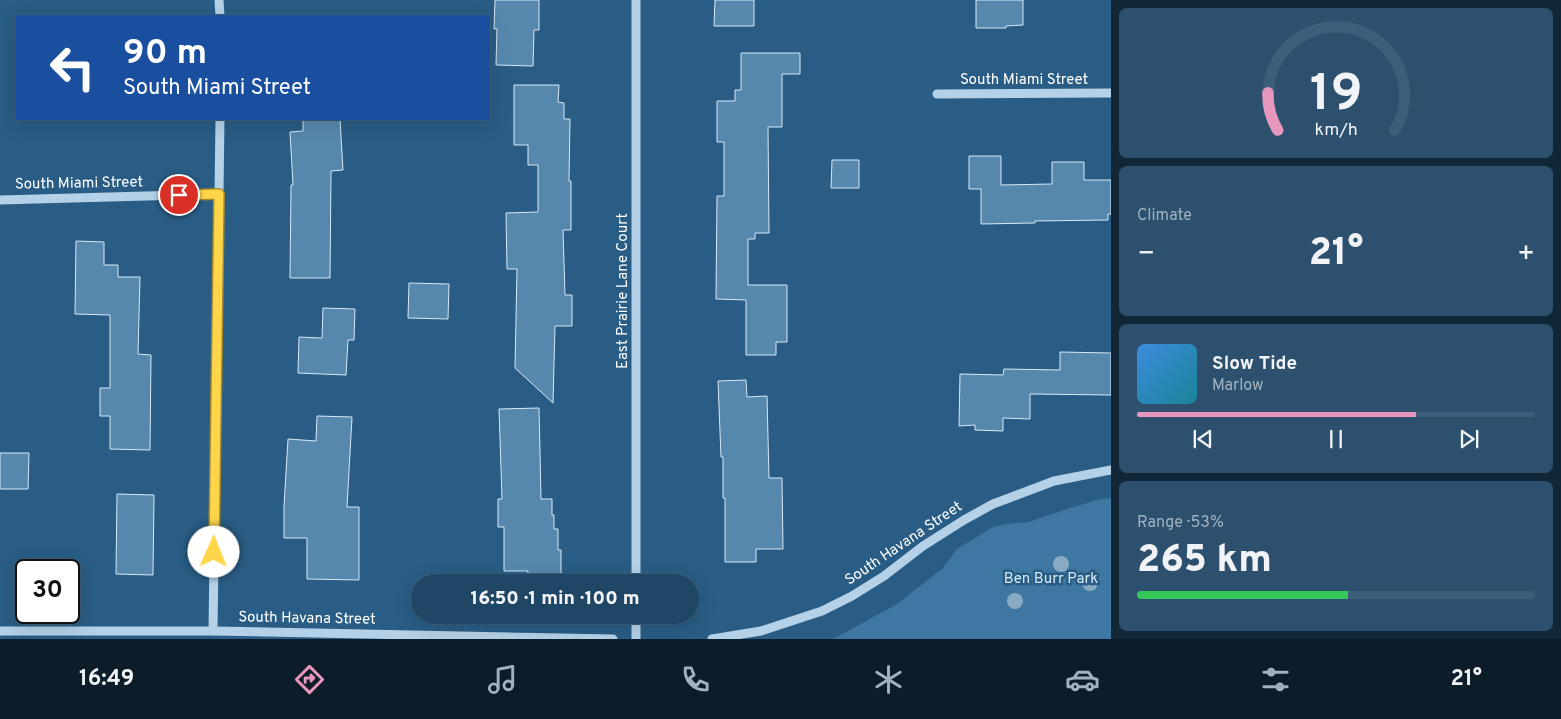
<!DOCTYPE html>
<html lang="en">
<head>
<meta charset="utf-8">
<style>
  :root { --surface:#1f4664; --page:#2c506d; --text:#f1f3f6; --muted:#a1b1bf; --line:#3c5e78; --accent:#e797bd }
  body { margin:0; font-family:Overpass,sans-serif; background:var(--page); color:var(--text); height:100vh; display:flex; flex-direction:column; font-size:19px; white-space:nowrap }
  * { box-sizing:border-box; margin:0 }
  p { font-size:16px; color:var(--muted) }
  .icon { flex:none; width:28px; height:28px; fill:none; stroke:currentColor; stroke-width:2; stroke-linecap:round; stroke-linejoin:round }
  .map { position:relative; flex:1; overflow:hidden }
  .panel { display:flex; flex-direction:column; gap:8px; padding:8px; background:#112637; width:450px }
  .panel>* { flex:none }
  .hud { position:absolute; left:15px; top:15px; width:475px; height:105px; border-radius:0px; box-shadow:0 5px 20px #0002,0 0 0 1px var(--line); background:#1a4fa0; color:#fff; overflow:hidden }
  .speed { position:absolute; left:15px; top:559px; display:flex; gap:10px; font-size:25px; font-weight:700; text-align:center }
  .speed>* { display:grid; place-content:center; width:65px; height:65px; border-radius:50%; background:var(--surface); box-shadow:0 5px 20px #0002,0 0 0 1px var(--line); line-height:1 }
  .speed .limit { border:2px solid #111; border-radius:8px; background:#fff; color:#111 }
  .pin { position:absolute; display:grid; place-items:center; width:42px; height:42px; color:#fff; margin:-21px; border:2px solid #fff; border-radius:50%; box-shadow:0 1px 5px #0007 }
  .me { position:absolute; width:55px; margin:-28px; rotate:1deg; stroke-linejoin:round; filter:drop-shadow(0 0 4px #0008) }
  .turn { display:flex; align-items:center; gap:18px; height:105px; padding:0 25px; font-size:22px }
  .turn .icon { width:65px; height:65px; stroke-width:2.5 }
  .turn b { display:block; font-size:35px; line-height:42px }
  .big { font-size:38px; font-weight:800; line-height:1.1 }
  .panel .widget { flex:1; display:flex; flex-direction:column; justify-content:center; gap:8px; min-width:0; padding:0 18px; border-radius:8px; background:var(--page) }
  .panel .dial { align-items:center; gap:0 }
  .dial svg { height:130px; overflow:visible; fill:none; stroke:var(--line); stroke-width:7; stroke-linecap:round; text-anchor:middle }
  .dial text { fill:var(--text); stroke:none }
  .song { display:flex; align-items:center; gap:15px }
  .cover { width:60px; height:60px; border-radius:8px; background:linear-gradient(135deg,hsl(210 70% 55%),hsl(190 70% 35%)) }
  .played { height:5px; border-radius:2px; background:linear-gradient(90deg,var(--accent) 70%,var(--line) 70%) }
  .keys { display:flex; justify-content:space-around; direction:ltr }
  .heat { display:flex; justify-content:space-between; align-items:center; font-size:28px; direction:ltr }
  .charge { height:8px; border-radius:4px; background:linear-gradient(90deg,#34c759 53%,var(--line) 0) }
  .trip { position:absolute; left:411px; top:574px; width:288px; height:50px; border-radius:25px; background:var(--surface); box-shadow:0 5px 20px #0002,0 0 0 1px var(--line); font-weight:800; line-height:50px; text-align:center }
  .tabs { display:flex; height:80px; justify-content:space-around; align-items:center; background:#0c1c28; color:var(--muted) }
  .tabs .icon { width:35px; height:35px }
  .tabs .current { color:var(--accent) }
  .tabs b { font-size:22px; color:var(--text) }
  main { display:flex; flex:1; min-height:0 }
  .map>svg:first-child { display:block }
</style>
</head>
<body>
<main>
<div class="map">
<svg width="1111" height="639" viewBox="0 0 1111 639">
  <rect width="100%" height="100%" fill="#295d85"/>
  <polygon fill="#3e77a1" points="1111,498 1111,639 833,639 897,604 943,568 957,549 993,527 1007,524 1028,522 1070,508 1101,499"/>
  <g fill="#5688ae" stroke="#d7e9f6">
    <polygon points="495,0 539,0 539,30 534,30 533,66 496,65 497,29 494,29"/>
    <polygon points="715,0 754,0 754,26 714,26"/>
    <polygon points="976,0 1023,0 1023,25 1006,26 1006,28 976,28"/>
    <polygon points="741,53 800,53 800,74 782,74 782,127 768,127 769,233 755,233 755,239 748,239 748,285 787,285 787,342 776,342 776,355 746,355 746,300 716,299 717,196 724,196 724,142 717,142 717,101 735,101 735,90 741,90"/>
    <polygon points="514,85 559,85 558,102 564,103 564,119 570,119 569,181 571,181 571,230 563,230 565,295 572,295 572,326 555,326 553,403 515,368 517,269 507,269 506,213 538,212 538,165 528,165 528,145 514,145"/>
    <polygon points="303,119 340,119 343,170 331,171 330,278 290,278 291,185 293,185 290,132 303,131"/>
    <polygon points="969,156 1001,156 1001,185 1052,184 1052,162 1084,162 1084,180 1111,180 1111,214 1108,214 1108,220 1035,221 1035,223 981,224 981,189 969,189"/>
    <polygon points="832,160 859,160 859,188 831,188"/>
    <polygon points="76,241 104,242 104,265 118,265 118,277 140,277 138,354 151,355 150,450 110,449 110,416 100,416 100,388 110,388 110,315 75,314"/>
    <polygon points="409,283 449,284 448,319 408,318"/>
    <polygon points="323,308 355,309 354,340 348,340 346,375 298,373 299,337 322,338"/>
    <polygon points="1060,352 1111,353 1111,395 1030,394 1030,419 1003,418 1003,431 975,430 975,425 959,426 960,374 1003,375 1004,369 1060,370"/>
    <polygon points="746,380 747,397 767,396 769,478 782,478 783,549 756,549 756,562 725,562 725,498 723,498 723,457 721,457 718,381"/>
    <polygon points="539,408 541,499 552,499 552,515 554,515 554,529 558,529 558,550 561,550 561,580 527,580 528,571 504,571 504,527 498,527 498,499 502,499 499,409"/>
    <polygon points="317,416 352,417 347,507 359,507 359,580 307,579 307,538 284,538 284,506 288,439 316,441"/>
    <polygon points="0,453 29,453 28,489 0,489"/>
    <polygon points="117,494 154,495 153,575 116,574"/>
  </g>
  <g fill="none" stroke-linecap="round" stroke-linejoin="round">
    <g stroke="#b4d1e7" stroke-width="9">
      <polyline points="219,0 220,16"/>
      <polyline points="636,0 636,582"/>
      <polyline points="937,94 1111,93"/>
      <polyline points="0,200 219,194"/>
      <polyline points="636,615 636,639"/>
      <polyline points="0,631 213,631 613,639"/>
      <polyline points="213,631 220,119"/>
      <polyline points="712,639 761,631 822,611 852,596 884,576 923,546 964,520 993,504 1054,481 1111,470"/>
    </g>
  </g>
  <g fill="#89aac3">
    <circle cx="1061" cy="564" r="8"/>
    <circle cx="1090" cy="583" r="8"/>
    <circle cx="1015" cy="601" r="8"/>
  </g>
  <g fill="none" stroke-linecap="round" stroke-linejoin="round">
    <g stroke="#a68a30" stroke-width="12">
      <polyline id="route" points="179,195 219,194 214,552"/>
    </g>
    <use href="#route" stroke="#ffd54a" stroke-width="9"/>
  </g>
  <g text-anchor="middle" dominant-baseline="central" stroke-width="5" stroke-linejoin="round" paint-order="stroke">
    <g font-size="15" fill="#fff" stroke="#295d85">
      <text x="1024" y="80">South Miami Street</text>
      <text transform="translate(79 184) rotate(-1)">South Miami Street</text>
      <text transform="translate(623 291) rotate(-90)">East Prairie Lane Court</text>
      <text transform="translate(904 544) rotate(-34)">South Havana Street</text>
      <text transform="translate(307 619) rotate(1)">South Havana Street</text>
    </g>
    <g font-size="15" fill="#d7e9f6" stroke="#295d85">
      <text x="1051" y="579">Ben Burr Park</text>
    </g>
  </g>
</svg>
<div class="speed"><div class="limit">30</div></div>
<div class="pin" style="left:179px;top:195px;background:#d93025"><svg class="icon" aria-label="arrive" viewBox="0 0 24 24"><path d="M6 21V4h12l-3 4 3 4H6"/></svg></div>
<svg class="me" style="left:214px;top:552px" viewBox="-20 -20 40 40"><circle r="19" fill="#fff"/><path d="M0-13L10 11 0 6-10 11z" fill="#ffd54a"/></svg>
<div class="trip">16:50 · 1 min · 100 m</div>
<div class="hud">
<div class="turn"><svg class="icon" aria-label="left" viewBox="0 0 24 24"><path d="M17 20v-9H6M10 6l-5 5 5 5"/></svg><div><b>90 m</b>South Miami Street</div></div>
</div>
</div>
<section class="panel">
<div class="widget dial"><svg viewBox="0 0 100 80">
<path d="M14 69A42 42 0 1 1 86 69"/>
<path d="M14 69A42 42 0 0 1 8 46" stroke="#e797bd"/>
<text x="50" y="56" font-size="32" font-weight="700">19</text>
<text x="50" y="72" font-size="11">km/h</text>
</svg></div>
<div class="widget"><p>Climate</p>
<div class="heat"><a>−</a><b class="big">21°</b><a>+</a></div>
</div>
<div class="widget">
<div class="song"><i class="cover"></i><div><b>Slow Tide</b><p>Marlow</p></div></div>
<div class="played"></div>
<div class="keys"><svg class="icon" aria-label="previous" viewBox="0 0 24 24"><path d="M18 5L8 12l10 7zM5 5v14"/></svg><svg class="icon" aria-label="pause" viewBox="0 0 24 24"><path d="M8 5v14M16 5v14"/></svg><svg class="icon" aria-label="next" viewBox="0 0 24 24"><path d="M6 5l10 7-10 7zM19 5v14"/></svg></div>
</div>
<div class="widget"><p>Range · 53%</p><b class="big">265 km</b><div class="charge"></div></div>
</section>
</main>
<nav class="tabs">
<b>16:49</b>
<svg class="icon current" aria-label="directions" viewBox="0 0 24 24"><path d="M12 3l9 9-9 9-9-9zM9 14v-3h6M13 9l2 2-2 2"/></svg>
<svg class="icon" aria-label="music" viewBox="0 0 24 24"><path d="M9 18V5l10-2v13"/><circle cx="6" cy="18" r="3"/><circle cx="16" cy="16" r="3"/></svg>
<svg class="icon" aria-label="phone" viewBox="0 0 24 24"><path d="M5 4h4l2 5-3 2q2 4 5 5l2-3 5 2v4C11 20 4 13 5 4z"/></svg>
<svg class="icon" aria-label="climate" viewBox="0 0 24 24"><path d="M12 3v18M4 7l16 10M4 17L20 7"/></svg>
<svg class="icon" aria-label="car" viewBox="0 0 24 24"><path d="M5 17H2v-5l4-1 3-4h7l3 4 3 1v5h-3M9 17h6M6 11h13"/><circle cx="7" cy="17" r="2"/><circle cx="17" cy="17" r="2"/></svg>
<svg class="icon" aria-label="filters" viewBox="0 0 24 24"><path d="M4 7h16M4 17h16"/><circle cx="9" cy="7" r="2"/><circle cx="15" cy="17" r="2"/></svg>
<b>21°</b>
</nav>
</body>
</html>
